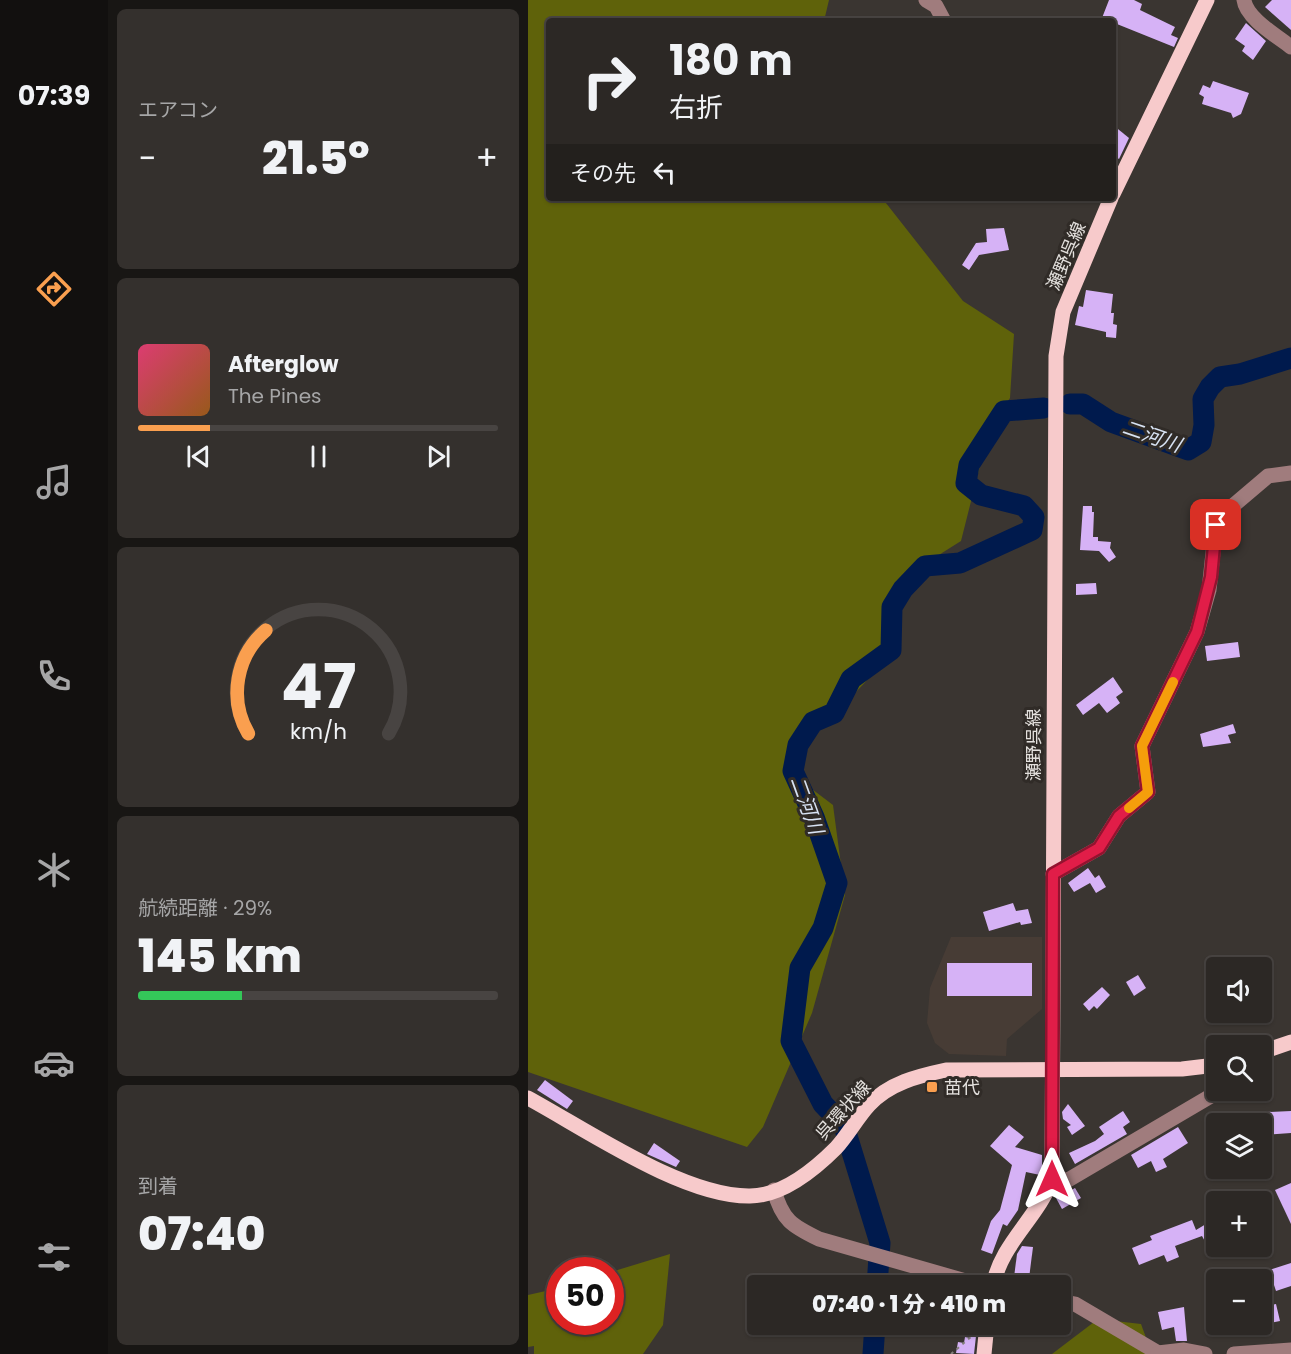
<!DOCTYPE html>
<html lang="ja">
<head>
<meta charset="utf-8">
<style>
  :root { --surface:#2c2825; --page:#34302d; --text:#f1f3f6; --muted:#a6a6a7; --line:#484442; --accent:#fa9f4f }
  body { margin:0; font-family:Poppins,"Noto Sans JP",sans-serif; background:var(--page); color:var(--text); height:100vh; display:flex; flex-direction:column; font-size:22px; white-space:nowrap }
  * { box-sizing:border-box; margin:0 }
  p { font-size:20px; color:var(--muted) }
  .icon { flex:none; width:33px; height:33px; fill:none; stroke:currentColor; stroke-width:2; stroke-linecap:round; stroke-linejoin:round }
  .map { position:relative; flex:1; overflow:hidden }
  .details { display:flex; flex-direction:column; gap:9px; padding:9px; background:#181614; width:420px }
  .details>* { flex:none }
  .banner { position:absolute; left:18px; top:18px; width:570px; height:183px; border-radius:6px; box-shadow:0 2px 4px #0004,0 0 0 2px var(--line); background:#2c2825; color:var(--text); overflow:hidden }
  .fabs { position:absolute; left:678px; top:957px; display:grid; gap:12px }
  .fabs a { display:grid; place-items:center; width:66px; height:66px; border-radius:6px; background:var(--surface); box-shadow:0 2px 4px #0004,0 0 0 2px var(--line); font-size:30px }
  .speed { position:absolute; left:18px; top:1257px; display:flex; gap:12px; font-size:30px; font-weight:700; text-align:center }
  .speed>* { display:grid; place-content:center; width:78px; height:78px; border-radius:50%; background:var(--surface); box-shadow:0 2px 4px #0004,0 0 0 2px var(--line); line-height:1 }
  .speed .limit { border:9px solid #d22; background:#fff; color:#111 }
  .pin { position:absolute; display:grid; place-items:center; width:51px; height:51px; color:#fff; margin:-26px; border-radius:12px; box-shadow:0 3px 9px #0006 }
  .me { position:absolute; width:66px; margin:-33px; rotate:0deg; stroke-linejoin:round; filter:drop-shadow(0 0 4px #0008) }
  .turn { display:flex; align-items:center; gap:21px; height:126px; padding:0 24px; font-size:27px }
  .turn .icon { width:78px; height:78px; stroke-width:2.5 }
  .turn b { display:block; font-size:42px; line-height:51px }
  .then { display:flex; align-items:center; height:57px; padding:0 24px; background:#0003; gap:12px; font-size:22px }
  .big { font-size:45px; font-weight:800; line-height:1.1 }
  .details .widget { flex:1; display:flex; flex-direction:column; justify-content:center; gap:9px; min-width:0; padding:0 21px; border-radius:9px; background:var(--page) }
  .details .dial { align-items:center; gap:0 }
  .dial svg { height:156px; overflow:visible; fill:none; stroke:var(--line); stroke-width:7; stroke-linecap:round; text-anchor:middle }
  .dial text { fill:var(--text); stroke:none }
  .song { display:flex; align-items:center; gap:18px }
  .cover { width:72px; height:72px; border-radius:9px; background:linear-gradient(135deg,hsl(340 70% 55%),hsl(30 70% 35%)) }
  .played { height:6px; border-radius:3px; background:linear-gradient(90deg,var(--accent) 20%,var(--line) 20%) }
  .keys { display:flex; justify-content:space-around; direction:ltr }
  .heat { display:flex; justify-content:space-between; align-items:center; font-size:33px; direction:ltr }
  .charge { height:9px; border-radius:4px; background:linear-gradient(90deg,#34c759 29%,var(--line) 0) }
  .trip { position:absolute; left:219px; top:1275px; width:324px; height:60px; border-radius:6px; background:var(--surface); box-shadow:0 2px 4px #0004,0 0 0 2px var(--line); font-weight:800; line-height:60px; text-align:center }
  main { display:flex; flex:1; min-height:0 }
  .menu { display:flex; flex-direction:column; width:108px; justify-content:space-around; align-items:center; background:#12100f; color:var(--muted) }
  .menu .icon { width:42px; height:42px }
  .menu .selected { color:var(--accent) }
  .menu b { font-size:27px; color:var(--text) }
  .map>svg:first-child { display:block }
</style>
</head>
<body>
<main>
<nav class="menu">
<b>07:39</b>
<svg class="icon selected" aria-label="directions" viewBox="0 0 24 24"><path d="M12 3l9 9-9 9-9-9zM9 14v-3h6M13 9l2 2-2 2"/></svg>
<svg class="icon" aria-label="music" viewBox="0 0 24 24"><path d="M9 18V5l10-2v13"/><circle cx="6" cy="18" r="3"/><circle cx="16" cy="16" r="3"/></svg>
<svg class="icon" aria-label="phone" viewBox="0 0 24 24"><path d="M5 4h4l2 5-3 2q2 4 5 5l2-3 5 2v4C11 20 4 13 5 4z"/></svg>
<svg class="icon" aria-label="climate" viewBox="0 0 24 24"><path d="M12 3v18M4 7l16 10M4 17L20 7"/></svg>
<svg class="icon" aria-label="car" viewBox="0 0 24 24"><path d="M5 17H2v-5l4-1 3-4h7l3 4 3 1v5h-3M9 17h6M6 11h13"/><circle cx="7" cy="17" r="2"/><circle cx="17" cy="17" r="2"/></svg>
<svg class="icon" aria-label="filters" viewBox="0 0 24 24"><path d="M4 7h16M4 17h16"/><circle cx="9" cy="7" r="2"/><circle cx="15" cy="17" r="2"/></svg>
</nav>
<section class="details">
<div class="widget"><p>エアコン</p>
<div class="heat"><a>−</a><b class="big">21.5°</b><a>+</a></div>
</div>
<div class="widget">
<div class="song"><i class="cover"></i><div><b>Afterglow</b><p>The Pines</p></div></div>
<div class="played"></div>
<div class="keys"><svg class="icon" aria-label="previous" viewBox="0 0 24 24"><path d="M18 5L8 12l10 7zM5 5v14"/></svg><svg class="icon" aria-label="pause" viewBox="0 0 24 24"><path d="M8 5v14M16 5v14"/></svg><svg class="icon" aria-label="next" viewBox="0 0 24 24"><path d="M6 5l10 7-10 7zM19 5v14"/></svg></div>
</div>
<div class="widget dial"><svg viewBox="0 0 100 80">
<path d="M14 69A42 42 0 1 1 86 69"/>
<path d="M14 69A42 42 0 0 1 23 16" stroke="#fa9f4f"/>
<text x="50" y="56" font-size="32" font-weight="700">47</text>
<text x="50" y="72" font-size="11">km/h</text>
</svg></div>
<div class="widget"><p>航続距離 · 29%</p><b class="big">145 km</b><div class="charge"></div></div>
<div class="widget"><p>到着</p><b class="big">07:40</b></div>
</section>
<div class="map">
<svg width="763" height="1354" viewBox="0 0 763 1354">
  <rect width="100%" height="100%" fill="#3a3531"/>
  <polygon fill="#473c35" points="423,937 514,937 514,1009 479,1039 478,1056 421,1054 407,1043 399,1023 402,988"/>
  <g fill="#5f620a">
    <polygon points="0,0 301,0 296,21 21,21 21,198 354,198 435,301 486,334 482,398 461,430 433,541 379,575 367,651 305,716 279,732 268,777 305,805 317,895 284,1013 235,1127 219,1147 0,1072"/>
    <polygon points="142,1254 135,1325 115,1354 6,1354 6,1346 0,1347 0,1295 31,1288 32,1322 82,1322 83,1272"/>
    <polygon points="570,1319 613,1324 624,1354 524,1354"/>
  </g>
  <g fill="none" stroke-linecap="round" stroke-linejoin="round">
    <g stroke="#001a4d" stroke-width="21">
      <polyline points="542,404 555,404 583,422 660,450 673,442 676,425 675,399 682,387 692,377 712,374 763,358"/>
      <polyline points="349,1286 352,1243 316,1126 295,1104 263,1041 272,968 295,928 309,883 286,817 265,771 270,745 285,722 306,713 323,679 363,650 364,607 375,589 397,566 432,563 504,530 506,517 496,506 453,495 438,483 441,465 476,411 516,408"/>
      <polyline points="345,1354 347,1324"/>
    </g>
  </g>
  <g fill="#d6b2f6">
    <polygon points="581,0 606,0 614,4 612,10 647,27 643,35 650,38 646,47 574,18"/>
    <polygon points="744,0 763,0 763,30 737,7"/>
    <polygon points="718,23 738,41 725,60 714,51 717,46 707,39"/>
    <polygon points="685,81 721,93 713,114 705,118 703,113 674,104 676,97 671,94 675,85 682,88"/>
    <polygon points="585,125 601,138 591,159 585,155"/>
    <polygon points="476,228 481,250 451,255 441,270 434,265 448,243 459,242 458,229"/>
    <polygon points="558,290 585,294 583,313 586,313 585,324 589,325 588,338 578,337 578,332 547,325 551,306 555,307"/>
    <polygon points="555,506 564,506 564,512 566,512 565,537 570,537 570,541 583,542 582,548 588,557 581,562 571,551 552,550"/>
    <polygon points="568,583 569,594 548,595 548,584"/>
    <polygon points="710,642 712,657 679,661 677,646"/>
    <polygon points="585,677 595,692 588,697 592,703 579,713 571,703 555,715 548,705"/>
    <polygon points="705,724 708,733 700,735 703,743 675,747 672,734"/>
    <polygon points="560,868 567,878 571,875 578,887 568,893 562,883 546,892 540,883"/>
    <polygon points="485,903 488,911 500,909 504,923 493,925 492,922 461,931 455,912"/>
    <rect x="419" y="963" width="85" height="33"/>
    <polygon points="610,975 618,988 606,996 598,982"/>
    <polygon points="574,987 582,995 569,1009 566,1006 561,1011 555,1004"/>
    <rect x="676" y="992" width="12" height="17"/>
    <polygon points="17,1080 45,1101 39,1109 9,1090"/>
    <polygon points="540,1104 557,1126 544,1135 539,1127 543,1125 535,1119 534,1112"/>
    <polygon points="595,1111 602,1122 595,1127 599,1134 547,1164 541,1153 567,1141 576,1134 571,1127"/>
    <polygon points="763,1111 763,1133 734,1135 734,1124 716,1124 715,1113"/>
    <polygon points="481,1125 496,1137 487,1147 514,1155 514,1167 512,1175 498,1172 490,1210 479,1226 475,1224 464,1254 453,1250 463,1221 472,1210 484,1165 462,1146"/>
    <polygon points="650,1127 660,1143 635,1159 639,1167 628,1172 623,1161 610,1168 603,1155"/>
    <polygon points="126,1143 152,1161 148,1167 119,1154"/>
    <polygon points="763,1183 763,1224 747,1190"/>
    <polygon points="547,1188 553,1198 534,1209 528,1198"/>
    <polygon points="688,1218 688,1242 680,1247 674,1236 647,1246 651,1257 639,1262 636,1255 611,1265 604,1248 624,1240 622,1236 664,1220 668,1230"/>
    <polygon points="494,1246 505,1247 500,1286 485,1285 489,1254"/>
    <polygon points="763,1263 763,1286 748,1291 741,1270"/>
    <polygon points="748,1304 752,1321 737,1324 742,1324 742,1329 711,1335 710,1332 694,1335 692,1324 734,1324 734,1307"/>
    <polygon points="656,1307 659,1341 648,1341 646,1327 634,1330 630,1312"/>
    <polygon points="443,1336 448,1336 446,1354 428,1353 430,1342 436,1343 437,1337 442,1338"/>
  </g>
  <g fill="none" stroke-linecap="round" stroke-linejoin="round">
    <polyline stroke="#837f7b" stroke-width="2" stroke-dasharray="3 4.5" stroke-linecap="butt" points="423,1354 444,1336"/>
    <g stroke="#a07c7d" stroke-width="15">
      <polyline points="398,0 408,6 416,21"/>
      <path d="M716 0C718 18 749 36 763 47"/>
      <polyline points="525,874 571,848 591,816 620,792 614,746 669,632 681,590 688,525 700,510 740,476 763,473"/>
      <polyline points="524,1179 540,1180 693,1090"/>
      <path d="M246 1190C254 1220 264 1226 291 1239L455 1286"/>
      <polyline points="532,1301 547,1304 632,1354"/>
      <polyline points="630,1353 656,1350 677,1354"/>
      <polyline points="706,1354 763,1350"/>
    </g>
    <g stroke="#f7cacb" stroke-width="15">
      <polyline points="585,194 679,0"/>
      <polyline points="734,1052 763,1042"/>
      <path d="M0 1098C59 1130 156 1197 222 1196 255 1196 286 1170 308 1148 320 1135 329 1118 341 1105 361 1083 390 1076 418 1070L654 1069 688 1065"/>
      <path d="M465 1286C473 1243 510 1218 524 1179L528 356 535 312 583 198"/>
      <polyline points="456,1354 459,1324"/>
    </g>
  </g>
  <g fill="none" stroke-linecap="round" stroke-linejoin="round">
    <g stroke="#92132f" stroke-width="15">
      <polyline id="route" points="524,1179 525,874 571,848 591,816 620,792 614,746 669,632 683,577 688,525"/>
    </g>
    <use href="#route" stroke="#e11d48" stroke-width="10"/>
    <polyline stroke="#f59e0b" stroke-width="10" points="601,808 620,792 614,746 645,682"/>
  </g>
  <rect fill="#fa9f4f" stroke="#302b27" stroke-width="2" x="398" y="1081" width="12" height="12" rx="3"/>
  <g text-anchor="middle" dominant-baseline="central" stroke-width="6" stroke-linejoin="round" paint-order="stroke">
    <g font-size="18" fill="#e3e0dd" stroke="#302b27">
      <text transform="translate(538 256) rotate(-67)">瀬野呉線</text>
      <text transform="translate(505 745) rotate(-90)">瀬野呉線</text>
      <text transform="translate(315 1110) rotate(-48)">呉環状線</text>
    </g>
    <g font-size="18" fill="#e3e0dd" stroke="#302b27" text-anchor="start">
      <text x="416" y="1087">苗代</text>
    </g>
    <g font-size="20" font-style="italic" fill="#d8e3f4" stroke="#302b27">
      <text transform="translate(624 436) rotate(19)">二河川</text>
      <text transform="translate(279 805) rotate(70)">二河川</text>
    </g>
  </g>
</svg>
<div class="fabs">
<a><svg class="icon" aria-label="sound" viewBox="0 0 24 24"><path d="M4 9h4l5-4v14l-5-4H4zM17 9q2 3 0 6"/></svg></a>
<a><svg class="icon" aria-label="search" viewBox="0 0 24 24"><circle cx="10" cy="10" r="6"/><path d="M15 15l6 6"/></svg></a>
<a><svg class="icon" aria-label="layers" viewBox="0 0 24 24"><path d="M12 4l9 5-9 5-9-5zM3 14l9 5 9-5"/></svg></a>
<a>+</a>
<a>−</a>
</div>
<div class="speed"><div class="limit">50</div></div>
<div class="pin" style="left:688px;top:525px;background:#d93025"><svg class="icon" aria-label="arrive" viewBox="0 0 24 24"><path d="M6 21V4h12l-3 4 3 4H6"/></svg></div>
<svg class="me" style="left:524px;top:1179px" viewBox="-20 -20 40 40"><path d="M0-17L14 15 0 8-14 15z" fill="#e11d48" stroke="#fff" stroke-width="4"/></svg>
<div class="trip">07:40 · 1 分 · 410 m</div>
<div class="banner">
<div class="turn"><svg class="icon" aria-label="right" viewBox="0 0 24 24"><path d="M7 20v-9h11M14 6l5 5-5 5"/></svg><div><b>180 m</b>右折</div></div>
<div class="then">その先<svg class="icon" aria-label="left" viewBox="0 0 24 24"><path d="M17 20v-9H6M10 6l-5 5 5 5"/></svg></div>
</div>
</div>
</main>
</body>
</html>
